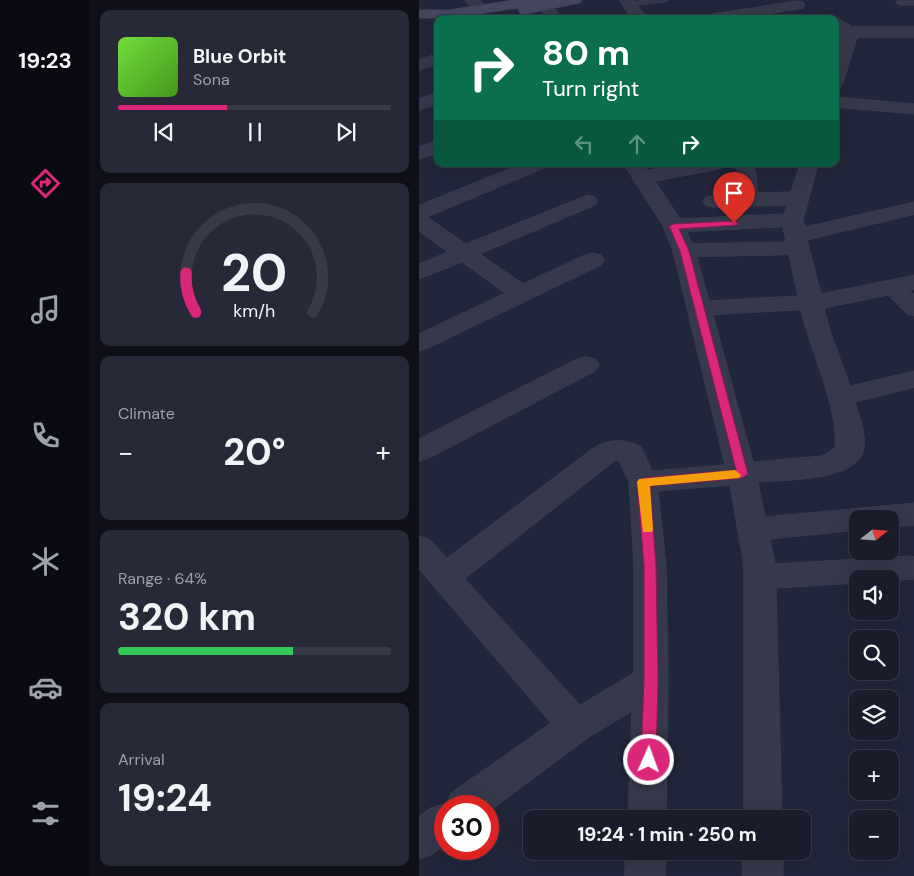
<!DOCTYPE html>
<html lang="en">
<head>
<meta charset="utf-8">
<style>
  :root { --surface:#1a1c2c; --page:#272938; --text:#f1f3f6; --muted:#9fa1a9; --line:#383a48; --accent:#db2777 }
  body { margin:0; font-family:"DM Sans",sans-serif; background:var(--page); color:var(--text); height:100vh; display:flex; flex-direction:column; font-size:19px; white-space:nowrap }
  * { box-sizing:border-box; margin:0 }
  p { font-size:16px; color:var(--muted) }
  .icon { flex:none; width:28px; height:28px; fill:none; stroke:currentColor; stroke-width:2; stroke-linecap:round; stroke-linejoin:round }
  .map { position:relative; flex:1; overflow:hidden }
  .sheet { display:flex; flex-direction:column; gap:10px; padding:10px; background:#0e0f18; width:329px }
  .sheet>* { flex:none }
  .hud { position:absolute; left:15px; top:15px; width:405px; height:152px; border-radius:10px; box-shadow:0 5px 20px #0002,0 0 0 1px var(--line); background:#0b6e4f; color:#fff; overflow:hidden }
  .needle { width:32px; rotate:73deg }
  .fabs { position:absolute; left:430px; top:510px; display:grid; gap:10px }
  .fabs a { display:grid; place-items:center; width:50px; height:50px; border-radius:10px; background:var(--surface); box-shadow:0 5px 20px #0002,0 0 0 1px var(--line); font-size:25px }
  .speed { position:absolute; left:15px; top:795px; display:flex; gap:10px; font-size:25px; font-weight:700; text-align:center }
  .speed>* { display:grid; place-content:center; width:65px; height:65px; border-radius:50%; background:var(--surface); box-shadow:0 5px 20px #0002,0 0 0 1px var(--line); line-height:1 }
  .speed .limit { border:8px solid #d22; background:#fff; color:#111 }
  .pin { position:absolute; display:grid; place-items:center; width:42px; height:42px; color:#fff; margin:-51px -21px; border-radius:50% 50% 50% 0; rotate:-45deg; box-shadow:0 0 5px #0007 }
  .pin .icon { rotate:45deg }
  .me { position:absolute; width:55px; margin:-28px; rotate:2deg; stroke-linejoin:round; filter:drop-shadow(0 0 4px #0008) }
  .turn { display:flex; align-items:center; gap:18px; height:105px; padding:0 25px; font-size:22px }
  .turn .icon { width:65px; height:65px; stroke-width:2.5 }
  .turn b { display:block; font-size:35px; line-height:42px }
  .lanes { display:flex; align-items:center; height:48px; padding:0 25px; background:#0003; justify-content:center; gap:25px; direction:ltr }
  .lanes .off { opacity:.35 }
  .big { font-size:38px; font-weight:700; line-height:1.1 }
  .sheet .card { flex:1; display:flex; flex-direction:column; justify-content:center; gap:8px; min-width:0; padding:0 18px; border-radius:10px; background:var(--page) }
  .sheet .dial { align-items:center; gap:0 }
  .dial svg { height:130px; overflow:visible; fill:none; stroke:var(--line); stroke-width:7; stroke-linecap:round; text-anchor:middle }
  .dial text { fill:var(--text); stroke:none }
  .song { display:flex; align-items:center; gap:15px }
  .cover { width:60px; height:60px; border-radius:8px; background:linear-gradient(135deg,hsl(100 70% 55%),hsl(100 70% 35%)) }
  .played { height:5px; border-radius:2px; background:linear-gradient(90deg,var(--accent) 40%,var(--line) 40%) }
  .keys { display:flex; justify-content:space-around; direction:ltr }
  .heat { display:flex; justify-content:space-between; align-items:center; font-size:28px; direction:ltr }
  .charge { height:8px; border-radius:4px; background:linear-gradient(90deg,#34c759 64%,var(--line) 0) }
  .trip { position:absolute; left:104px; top:810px; width:288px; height:50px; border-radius:10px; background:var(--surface); box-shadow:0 5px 20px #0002,0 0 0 1px var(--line); font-weight:700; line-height:50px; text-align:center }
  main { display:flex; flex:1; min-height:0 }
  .tabs { display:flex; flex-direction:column; width:90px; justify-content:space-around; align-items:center; background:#0a0b12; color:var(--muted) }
  .tabs .icon { width:35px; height:35px }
  .tabs .active { color:var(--accent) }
  .tabs b { font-size:22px; color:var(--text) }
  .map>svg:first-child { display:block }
</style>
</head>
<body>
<main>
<nav class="tabs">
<b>19:23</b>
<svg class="icon active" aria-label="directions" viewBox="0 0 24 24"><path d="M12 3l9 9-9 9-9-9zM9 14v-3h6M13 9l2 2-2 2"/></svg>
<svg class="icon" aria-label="music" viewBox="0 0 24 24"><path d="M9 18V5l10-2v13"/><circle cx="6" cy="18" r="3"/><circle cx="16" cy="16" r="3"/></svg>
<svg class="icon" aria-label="phone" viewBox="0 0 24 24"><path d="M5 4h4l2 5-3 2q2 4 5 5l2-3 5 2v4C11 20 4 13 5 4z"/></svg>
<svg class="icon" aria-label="climate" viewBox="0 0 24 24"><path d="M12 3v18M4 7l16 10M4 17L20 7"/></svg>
<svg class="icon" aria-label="car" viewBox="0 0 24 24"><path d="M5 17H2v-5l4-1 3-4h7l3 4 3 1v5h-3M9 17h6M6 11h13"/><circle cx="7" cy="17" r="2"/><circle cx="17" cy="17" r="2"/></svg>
<svg class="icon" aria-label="filters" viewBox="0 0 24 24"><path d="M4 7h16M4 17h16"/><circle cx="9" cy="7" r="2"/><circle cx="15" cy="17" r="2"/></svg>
</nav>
<section class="sheet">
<div class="card">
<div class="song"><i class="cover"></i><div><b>Blue Orbit</b><p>Sona</p></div></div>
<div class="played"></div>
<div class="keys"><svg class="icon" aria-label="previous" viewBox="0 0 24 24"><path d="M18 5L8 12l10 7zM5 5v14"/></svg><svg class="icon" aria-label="pause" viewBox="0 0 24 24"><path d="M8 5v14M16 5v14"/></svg><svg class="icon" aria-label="next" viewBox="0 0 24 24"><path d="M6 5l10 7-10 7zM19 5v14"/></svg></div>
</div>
<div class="card dial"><svg viewBox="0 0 100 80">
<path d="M14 69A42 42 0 1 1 86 69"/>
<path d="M14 69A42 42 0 0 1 8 45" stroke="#db2777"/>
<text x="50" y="56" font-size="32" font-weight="700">20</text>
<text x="50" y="72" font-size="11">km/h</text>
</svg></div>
<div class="card"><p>Climate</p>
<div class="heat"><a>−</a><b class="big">20°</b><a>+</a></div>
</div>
<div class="card"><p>Range · 64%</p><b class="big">320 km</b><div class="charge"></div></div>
<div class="card"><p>Arrival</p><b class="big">19:24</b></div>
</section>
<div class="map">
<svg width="496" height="876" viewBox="0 0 496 876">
  <rect width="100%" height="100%" fill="#22263a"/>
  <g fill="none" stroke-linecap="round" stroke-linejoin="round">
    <g stroke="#3f4254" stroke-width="1">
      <g id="lane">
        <polygon points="225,0 250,0 246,2 211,6 207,4"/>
        <polygon points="478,1 496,1 496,5 481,5 477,3"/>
      </g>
    </g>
    <g stroke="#3f4254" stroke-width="1">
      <g id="street">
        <polygon points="46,0 61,0 69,10 67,13 57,13"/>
        <polygon points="117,0 131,0 142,19 127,19"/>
        <polygon points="201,0 215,0 228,19 213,19"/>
        <polygon points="379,1 384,2 386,5 384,8 318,19 280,19 282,16 287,15"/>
        <polygon points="416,17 434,27 496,27 496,37 438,37 424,83 422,87 416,88 416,55 422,36 416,29 416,19 411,19"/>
        <polygon points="19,54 19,64 0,70 0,60"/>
        <polygon points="19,93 19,104 0,110 0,99"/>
        <polygon points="416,97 496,104 496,114 416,107"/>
        <polygon points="19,141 19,153 0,159 0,147"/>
        <polygon points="102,164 128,164 125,168 8,217 47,244 169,195 176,197 179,201 176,205 61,254 104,284 166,255 174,253 182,255 185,260 182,265 9,348 0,351 0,334 86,293 43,262 0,279 0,264 29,252 0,231 0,206"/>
        <path d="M205 164H224L229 170 264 164H304L302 168 295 170 236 181 261 219 365 214 368 205 294 207 287 205 284 201 287 197 318 194 317 164H335L339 193 372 192 381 164H399L384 220 386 227 496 202V214L388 240 402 294 496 275V289L490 290 496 295V316L488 314 469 295 405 308 411 331 431 386 496 371V387L436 402C440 416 449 437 444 452 435 481 364 480 339 482L346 517 496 503V525L471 527V519H439V530L351 539 356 564 492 556 496 557V579L471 581V579H439V583L357 588 363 819H325V577L324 560 311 485 239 491 247 565 249 681 247 819H209L213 711 170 737 69 812V806H26V844L14 854 0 859V816L12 808 28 803 32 793 132 723 0 569V536L11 540 28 558 173 449C189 439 205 438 222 447L233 471 306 465 254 251 244 226ZM364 227 367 242 273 244 268 232ZM370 255 379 296 290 301 278 257ZM382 310C391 350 420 409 416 448L404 456 334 462 294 315ZM197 460H200L210 482 215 565V673L161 705 46 579Z"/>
        <polygon points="167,357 176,359 180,365 176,371 10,458 0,461 0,439 158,359"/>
        <polygon points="207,851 247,851 246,876 206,876"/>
        <rect x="324" y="851" width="40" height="25"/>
      </g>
    </g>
    <g stroke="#3f4254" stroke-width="1">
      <polygon id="secondary" points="95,0 163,0 161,3 106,14 101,13 99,10 100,8 29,18 0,18 0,10 29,10"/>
    </g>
    <use href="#lane" fill="#36394b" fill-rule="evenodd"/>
    <use href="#street" fill="#36394b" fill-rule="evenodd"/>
    <use href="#secondary" fill="#44475e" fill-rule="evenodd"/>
  </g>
  <polygon fill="#db2777" stroke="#8e194d" points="315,221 319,223 318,225 260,229 270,251 329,474 323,478 231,486 237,565 239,681 237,760 235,765 230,767 224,765 222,760 225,681 225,565 218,482 224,478 317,470 261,251 250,226 255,224"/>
  <polygon fill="#f59e0b" points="316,470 322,475 320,478 231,486 234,529 233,532 224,532 218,482 220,479"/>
</svg>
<div class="fabs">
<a><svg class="needle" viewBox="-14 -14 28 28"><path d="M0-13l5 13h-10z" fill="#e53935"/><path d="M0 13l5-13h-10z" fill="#9fa1a9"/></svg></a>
<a><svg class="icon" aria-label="sound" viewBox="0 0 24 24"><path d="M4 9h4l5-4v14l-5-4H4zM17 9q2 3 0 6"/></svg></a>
<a><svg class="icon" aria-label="search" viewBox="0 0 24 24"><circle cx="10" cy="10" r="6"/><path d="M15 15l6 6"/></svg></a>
<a><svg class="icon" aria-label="layers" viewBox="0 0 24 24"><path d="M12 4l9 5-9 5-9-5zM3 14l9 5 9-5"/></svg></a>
<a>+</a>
<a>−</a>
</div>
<div class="speed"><div class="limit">30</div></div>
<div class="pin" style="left:315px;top:223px;background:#d93025"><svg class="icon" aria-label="arrive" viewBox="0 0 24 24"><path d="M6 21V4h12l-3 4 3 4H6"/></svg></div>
<svg class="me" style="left:230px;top:760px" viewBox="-20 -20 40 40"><circle r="17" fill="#db2777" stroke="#fff" stroke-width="3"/><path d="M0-11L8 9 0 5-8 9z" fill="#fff"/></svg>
<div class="trip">19:24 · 1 min · 250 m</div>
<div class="hud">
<div class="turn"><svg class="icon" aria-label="right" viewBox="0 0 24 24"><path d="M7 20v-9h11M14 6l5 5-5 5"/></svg><div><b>80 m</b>Turn right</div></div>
<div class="lanes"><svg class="icon off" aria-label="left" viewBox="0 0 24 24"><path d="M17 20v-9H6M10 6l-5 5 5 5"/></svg><svg class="icon off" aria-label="ahead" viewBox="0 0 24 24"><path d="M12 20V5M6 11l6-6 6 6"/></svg><svg class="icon" aria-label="right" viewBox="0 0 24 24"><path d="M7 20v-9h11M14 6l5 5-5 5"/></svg></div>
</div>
</div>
</main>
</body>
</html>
